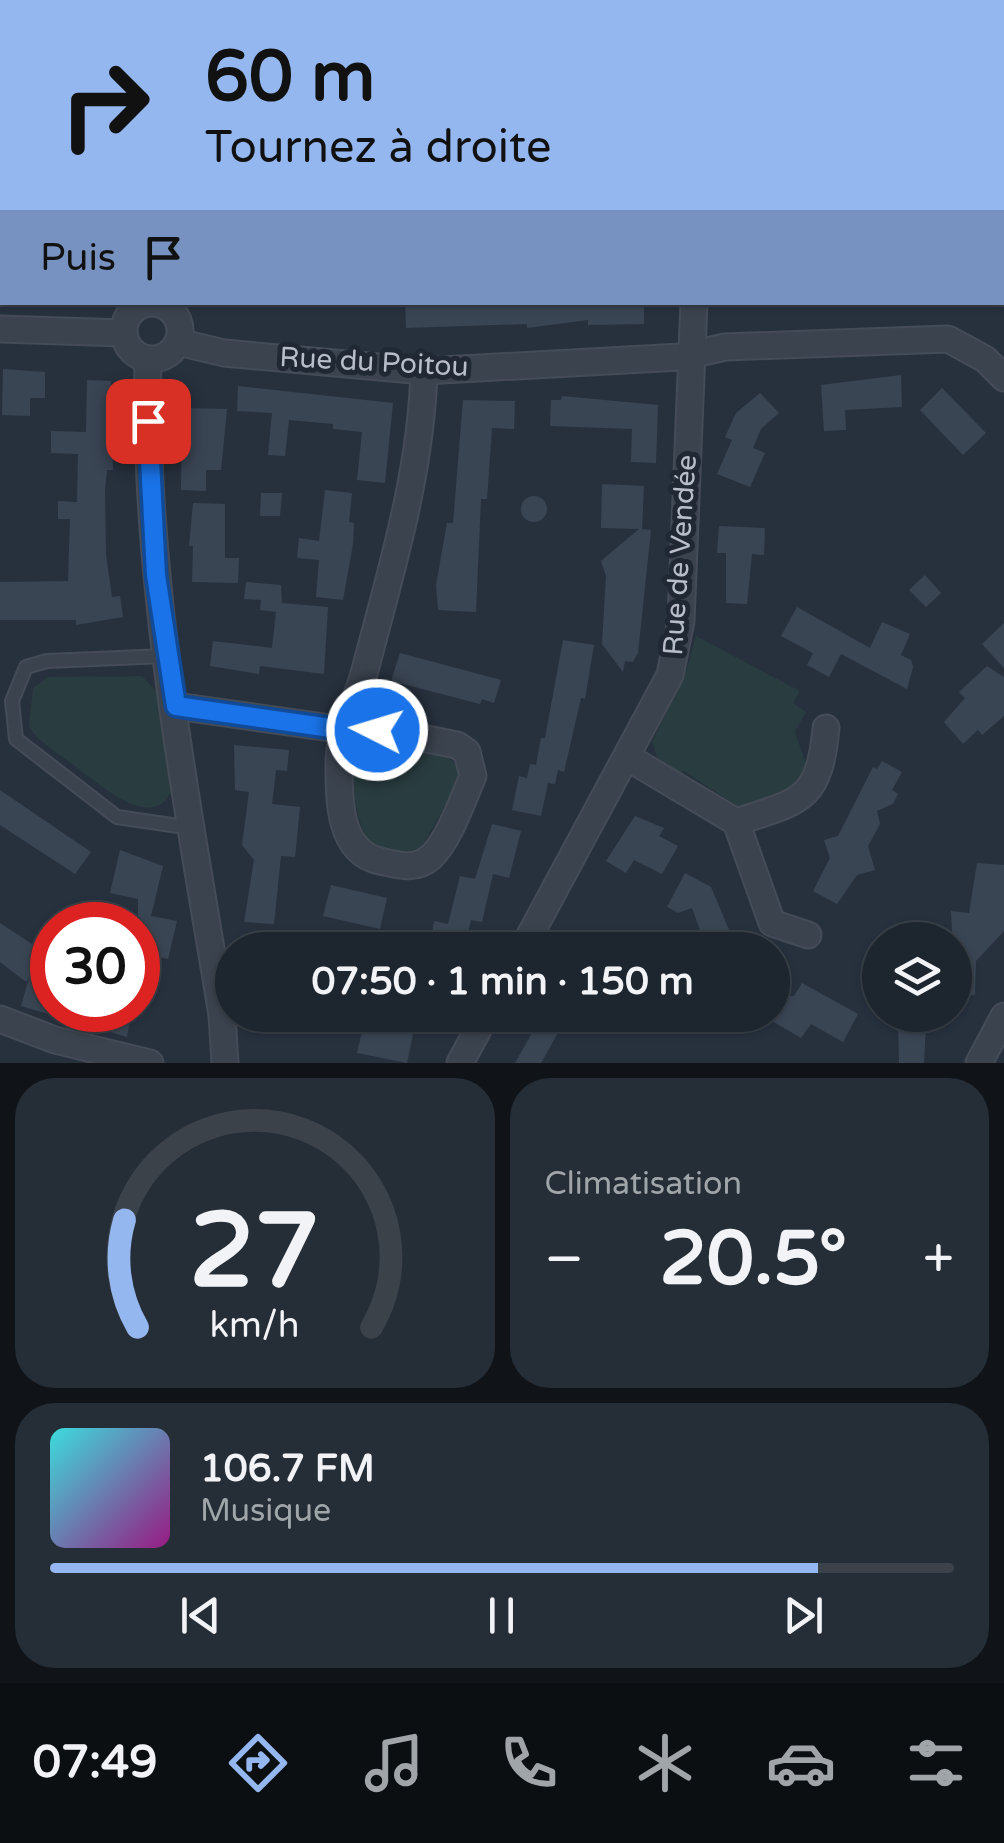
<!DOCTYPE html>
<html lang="fr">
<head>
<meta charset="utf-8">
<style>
  :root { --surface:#1d252e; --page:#252d36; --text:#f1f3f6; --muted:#a0a5aa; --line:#3b424a; --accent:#95b7f0 }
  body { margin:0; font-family:"Varela Round",sans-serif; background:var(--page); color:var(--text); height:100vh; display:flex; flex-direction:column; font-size:38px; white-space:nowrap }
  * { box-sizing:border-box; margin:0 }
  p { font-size:32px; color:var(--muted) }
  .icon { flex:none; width:55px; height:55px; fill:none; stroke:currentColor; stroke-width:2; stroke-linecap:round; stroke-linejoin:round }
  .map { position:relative; height:1063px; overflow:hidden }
  .sheet { display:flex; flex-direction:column; gap:15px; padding:15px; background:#101419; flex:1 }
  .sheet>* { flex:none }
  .banner { position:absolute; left:0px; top:0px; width:1005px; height:305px; box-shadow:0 2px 8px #0004,0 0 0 2px var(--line); background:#95b7f0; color:#111; overflow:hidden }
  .fabs { position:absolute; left:862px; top:922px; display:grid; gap:20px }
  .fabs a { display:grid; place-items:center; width:110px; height:110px; border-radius:50%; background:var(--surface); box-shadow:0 2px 8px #0004,0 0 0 2px var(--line); font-size:50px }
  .speed { position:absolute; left:30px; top:902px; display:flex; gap:20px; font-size:50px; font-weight:700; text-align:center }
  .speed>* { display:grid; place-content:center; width:130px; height:130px; border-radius:50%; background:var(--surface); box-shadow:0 2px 8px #0004,0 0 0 2px var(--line); line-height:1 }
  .speed .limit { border:15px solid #d22; background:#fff; color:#111 }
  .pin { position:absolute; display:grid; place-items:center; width:85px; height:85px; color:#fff; margin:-42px; border-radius:20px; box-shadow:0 5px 15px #0006 }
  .me { position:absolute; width:110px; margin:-55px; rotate:275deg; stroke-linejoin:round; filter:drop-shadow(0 0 8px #0008) }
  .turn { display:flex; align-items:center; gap:35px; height:210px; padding:0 40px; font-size:45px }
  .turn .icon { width:130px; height:130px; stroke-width:2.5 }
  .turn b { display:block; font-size:70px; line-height:85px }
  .then { display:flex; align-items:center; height:95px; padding:0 40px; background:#0003; gap:20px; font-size:38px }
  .big { font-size:75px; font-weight:700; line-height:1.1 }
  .sheet .card { flex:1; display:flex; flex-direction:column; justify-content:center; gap:15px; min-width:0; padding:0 35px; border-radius:40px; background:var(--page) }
  .sheet .dial { align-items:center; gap:0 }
  .dial svg { height:260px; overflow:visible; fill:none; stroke:var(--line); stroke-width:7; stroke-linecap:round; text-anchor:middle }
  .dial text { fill:var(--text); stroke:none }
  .song { display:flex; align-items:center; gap:30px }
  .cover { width:120px; height:120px; border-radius:15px; background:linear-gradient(135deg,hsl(180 70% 55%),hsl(310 70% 35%)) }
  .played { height:10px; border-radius:5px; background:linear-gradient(90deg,var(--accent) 85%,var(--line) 85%) }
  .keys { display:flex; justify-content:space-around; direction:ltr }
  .heat { display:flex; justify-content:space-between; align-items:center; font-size:55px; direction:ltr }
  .sheet .tiles { flex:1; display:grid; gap:15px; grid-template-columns:1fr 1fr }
  .card:last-child { grid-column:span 2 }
  .trip { position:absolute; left:215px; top:932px; width:575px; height:100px; border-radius:50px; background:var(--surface); box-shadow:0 2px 8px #0004,0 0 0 2px var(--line); font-weight:700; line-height:100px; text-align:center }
  .menu { display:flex; height:160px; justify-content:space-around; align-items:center; background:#0c0f12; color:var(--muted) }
  .menu .icon { width:70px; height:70px }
  .menu .selected { color:var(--accent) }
  .menu b { font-size:45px; color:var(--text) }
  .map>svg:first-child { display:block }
</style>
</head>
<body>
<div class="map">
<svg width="1004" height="1063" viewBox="0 0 1004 1063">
  <rect width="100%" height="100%" fill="#27313e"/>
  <g fill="#293c3f">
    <polygon points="622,0 889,0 889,2 618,2"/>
    <polygon points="696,636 800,691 793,703 806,712 795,732 807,767 794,789 740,808 684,771 677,775 661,768 652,742 686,672"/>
    <path d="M142 676 161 696 174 782C160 839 102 786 76 767 61 755 39 743 29 727L33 688 48 677Z"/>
    <path d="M372 741C480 757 473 757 421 848 374 864 362 841 355 799 352 779 350 764 361 746Z"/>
  </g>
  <g fill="#3a4554">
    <polygon points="405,302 644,302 644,324 588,325 588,320 527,328 527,324 406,328"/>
    <polygon points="3,369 45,372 45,398 30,398 30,416 2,415"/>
    <polygon points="901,375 902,407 845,410 846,430 824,431 821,385"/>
    <polygon points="87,380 111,381 113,470 107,470 105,490 106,555 112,597 120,596 123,617 76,625 76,620 0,620 0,582 68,581 70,519 58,519 58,501 77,502 78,454 51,453 51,431 86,432"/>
    <polygon points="238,386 393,403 385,483 357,480 362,432 333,429 333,424 289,420 285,456 268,455 272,413 237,411"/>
    <polygon points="942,388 986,433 963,455 920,410"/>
    <polygon points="760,393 779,413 761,429 753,448 765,453 750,487 717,474 732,440 725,437 736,413"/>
    <polygon points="562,396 658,405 656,463 631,462 632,429 550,426 551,400 561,400"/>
    <polygon points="463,400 515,401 514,429 492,428 487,499 481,499 476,612 438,610 436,585 447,523 453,523"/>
    <polygon points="182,408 227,409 221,470 206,470 206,491 181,490"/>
    <polygon points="602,484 644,486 642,529 651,530 638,653 633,662 625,661 623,672 602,644 606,576 601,561 639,529 601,528"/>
    <polygon points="325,490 352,493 349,522 354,523 353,544 343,600 316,597 319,560 297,558 299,538 319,541"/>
    <polygon points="261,493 282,493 280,516 260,516"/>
    <circle cx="534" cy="509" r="13"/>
    <polygon points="193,503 225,504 225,558 239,558 238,583 192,582 193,546 189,546"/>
    <polygon points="719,526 765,528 764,555 752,554 747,604 726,603 726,553 717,553"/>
    <polygon points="925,575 941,593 926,607 909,590"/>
    <polygon points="246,582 281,585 282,603 328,607 324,674 260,666 259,674 210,666 213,641 272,648 276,612 260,610 261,600 244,599"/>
    <polygon points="797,607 870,648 882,622 910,634 901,655 911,660 913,667 907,689 841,654 829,677 807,665 813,653 781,636"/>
    <polygon points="1004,623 1004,668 982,644"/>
    <polygon points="563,640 594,645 585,699 581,698 564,772 558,770 555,784 548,783 541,816 512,810 519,776 527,778 530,764 536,765 541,738 545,738"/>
    <polygon points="400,653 501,680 494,703 482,699 480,704 391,681"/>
    <polygon points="987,666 1004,677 1004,716 982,735 978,730 963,744 944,722 965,698 959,692"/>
    <polygon points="234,745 289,750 287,771 276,770 272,804 300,807 295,857 281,856 274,924 244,922 254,860 242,845 249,792 235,790"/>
    <polygon points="882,761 902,772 892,790 898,794 893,804 877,811 880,824 868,846 875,870 857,875 837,904 813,891 830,858 824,840 838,836 873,767 877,769"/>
    <polygon points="0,790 91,852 75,874 0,825"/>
    <polygon points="635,816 664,828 659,836 678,846 662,874 634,860 626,873 606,861"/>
    <polygon points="492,824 521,831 509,878 493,874 482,922 471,920 466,941 461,939 458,950 429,950 434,921 448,924 460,876 475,879"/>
    <polygon points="120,850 163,866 151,916 177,921 168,959 138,953 138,899 110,893"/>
    <polygon points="977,863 1004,865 1004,931 976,961 975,995 955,994 951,911 969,913"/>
    <polygon points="685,873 711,887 732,937 712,945 704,941 692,908 678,913 667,907"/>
    <polygon points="331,885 387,898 380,929 323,916"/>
    <polygon points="0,923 47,954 30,976 52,982 52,1010 132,1010 127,1037 21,1006 29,978 26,982 0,962"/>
    <polygon points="802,983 858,1014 843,1042 811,1024 801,1038 772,1021 772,996 794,996"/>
    <polygon points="366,1015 415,1025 407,1063 357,1053"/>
    <polygon points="542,1015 568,1015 541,1063 515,1063"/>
    <polygon points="898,1021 926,1023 924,1063 899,1063"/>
  </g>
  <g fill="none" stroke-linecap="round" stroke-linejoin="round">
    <g stroke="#454c57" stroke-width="16">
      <polyline id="lane" points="166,656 47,661 26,667 12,701 16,739 117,817 192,828"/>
    </g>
    <g stroke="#454c57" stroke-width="29">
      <g id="street">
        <polyline points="158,0 160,2"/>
        <polyline points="564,0 565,2"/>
        <polyline points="898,0 898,2"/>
        <polyline points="586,2 591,0"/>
        <polyline points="0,156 2,163"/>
        <circle cx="152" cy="331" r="28"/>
        <polyline points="0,329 124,333"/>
        <polyline points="178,342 224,353 424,371 681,357 725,347 948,339 985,359 1004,378"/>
        <path d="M148 359C143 576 187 801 222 1015L225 1063"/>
        <path d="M176 706 345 730 377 729 457 745 467 752 473 776C463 799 449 840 431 857 415 871 398 865 380 861 339 852 339 801 339 766 338 733 357 701 365 670 391 571 421 474 424 371"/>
        <polyline points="627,757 736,822 772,923 808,935"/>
        <path d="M736 822C800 801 819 802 826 728"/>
        <polyline points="522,950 670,675 681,621 694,302"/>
        <polyline points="0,1019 55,1040 150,1063"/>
        <polyline points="460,1063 486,1015"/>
        <polyline points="979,1063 1004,1016"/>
      </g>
    </g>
    <use href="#lane" stroke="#3b434e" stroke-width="12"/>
    <use href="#street" stroke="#3b434e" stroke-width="25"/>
  </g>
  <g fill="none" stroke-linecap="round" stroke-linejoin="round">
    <g stroke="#114b97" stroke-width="25">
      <polyline id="route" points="148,421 156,575 176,706 345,730 377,730"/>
    </g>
    <use href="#route" stroke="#1a73e8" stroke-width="18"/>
  </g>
  <g text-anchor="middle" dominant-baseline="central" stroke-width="10" stroke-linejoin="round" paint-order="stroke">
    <g font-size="28" fill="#b8bec9" stroke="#202833">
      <text transform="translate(374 362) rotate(3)">Rue du Poitou</text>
      <text transform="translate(680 555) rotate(-86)">Rue de Vendée</text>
    </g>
  </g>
</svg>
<div class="fabs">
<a><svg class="icon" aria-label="layers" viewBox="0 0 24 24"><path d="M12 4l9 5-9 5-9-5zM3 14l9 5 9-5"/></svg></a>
</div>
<div class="speed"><div class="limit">30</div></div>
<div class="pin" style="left:148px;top:421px;background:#d93025"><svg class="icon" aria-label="arrive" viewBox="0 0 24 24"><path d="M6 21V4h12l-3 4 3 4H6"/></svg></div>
<svg class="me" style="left:377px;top:730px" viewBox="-20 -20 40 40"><circle r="17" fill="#1a73e8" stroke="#fff" stroke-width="3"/><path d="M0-11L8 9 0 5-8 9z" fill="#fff"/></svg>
<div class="trip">07:50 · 1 min · 150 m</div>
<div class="banner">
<div class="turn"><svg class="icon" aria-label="right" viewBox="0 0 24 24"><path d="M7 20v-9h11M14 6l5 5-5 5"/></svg><div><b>60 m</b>Tournez à droite</div></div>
<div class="then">Puis<svg class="icon" aria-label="arrive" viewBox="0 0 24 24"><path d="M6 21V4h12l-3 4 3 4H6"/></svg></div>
</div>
</div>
<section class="sheet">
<div class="tiles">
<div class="card dial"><svg viewBox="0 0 100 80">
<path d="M14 69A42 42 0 1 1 86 69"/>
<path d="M14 69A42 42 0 0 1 10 36" stroke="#95b7f0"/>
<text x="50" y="56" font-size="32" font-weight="700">27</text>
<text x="50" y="72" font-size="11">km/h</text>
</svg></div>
<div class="card"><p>Climatisation</p>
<div class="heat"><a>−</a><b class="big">20.5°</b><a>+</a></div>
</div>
<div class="card">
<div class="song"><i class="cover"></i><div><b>106.7 FM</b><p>Musique</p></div></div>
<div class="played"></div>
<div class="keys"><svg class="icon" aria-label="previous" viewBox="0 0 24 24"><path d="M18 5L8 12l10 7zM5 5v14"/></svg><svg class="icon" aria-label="pause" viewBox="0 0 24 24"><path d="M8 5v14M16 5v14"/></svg><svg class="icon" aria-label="next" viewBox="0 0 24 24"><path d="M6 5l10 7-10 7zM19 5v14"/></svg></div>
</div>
</div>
</section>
<nav class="menu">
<b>07:49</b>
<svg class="icon selected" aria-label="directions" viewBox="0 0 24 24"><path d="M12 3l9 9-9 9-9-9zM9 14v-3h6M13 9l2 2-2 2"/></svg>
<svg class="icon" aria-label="music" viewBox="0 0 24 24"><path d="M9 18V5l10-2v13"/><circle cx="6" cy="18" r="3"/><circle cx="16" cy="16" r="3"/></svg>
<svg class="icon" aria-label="phone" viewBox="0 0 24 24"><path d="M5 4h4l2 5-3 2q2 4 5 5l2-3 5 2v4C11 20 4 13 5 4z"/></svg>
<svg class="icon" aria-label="climate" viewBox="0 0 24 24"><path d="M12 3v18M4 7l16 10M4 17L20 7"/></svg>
<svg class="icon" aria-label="car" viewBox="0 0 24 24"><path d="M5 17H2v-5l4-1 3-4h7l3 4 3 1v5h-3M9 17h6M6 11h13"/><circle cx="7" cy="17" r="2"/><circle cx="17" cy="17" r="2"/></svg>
<svg class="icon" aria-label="filters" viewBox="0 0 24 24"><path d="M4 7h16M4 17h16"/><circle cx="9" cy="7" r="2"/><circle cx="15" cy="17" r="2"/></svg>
</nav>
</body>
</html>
